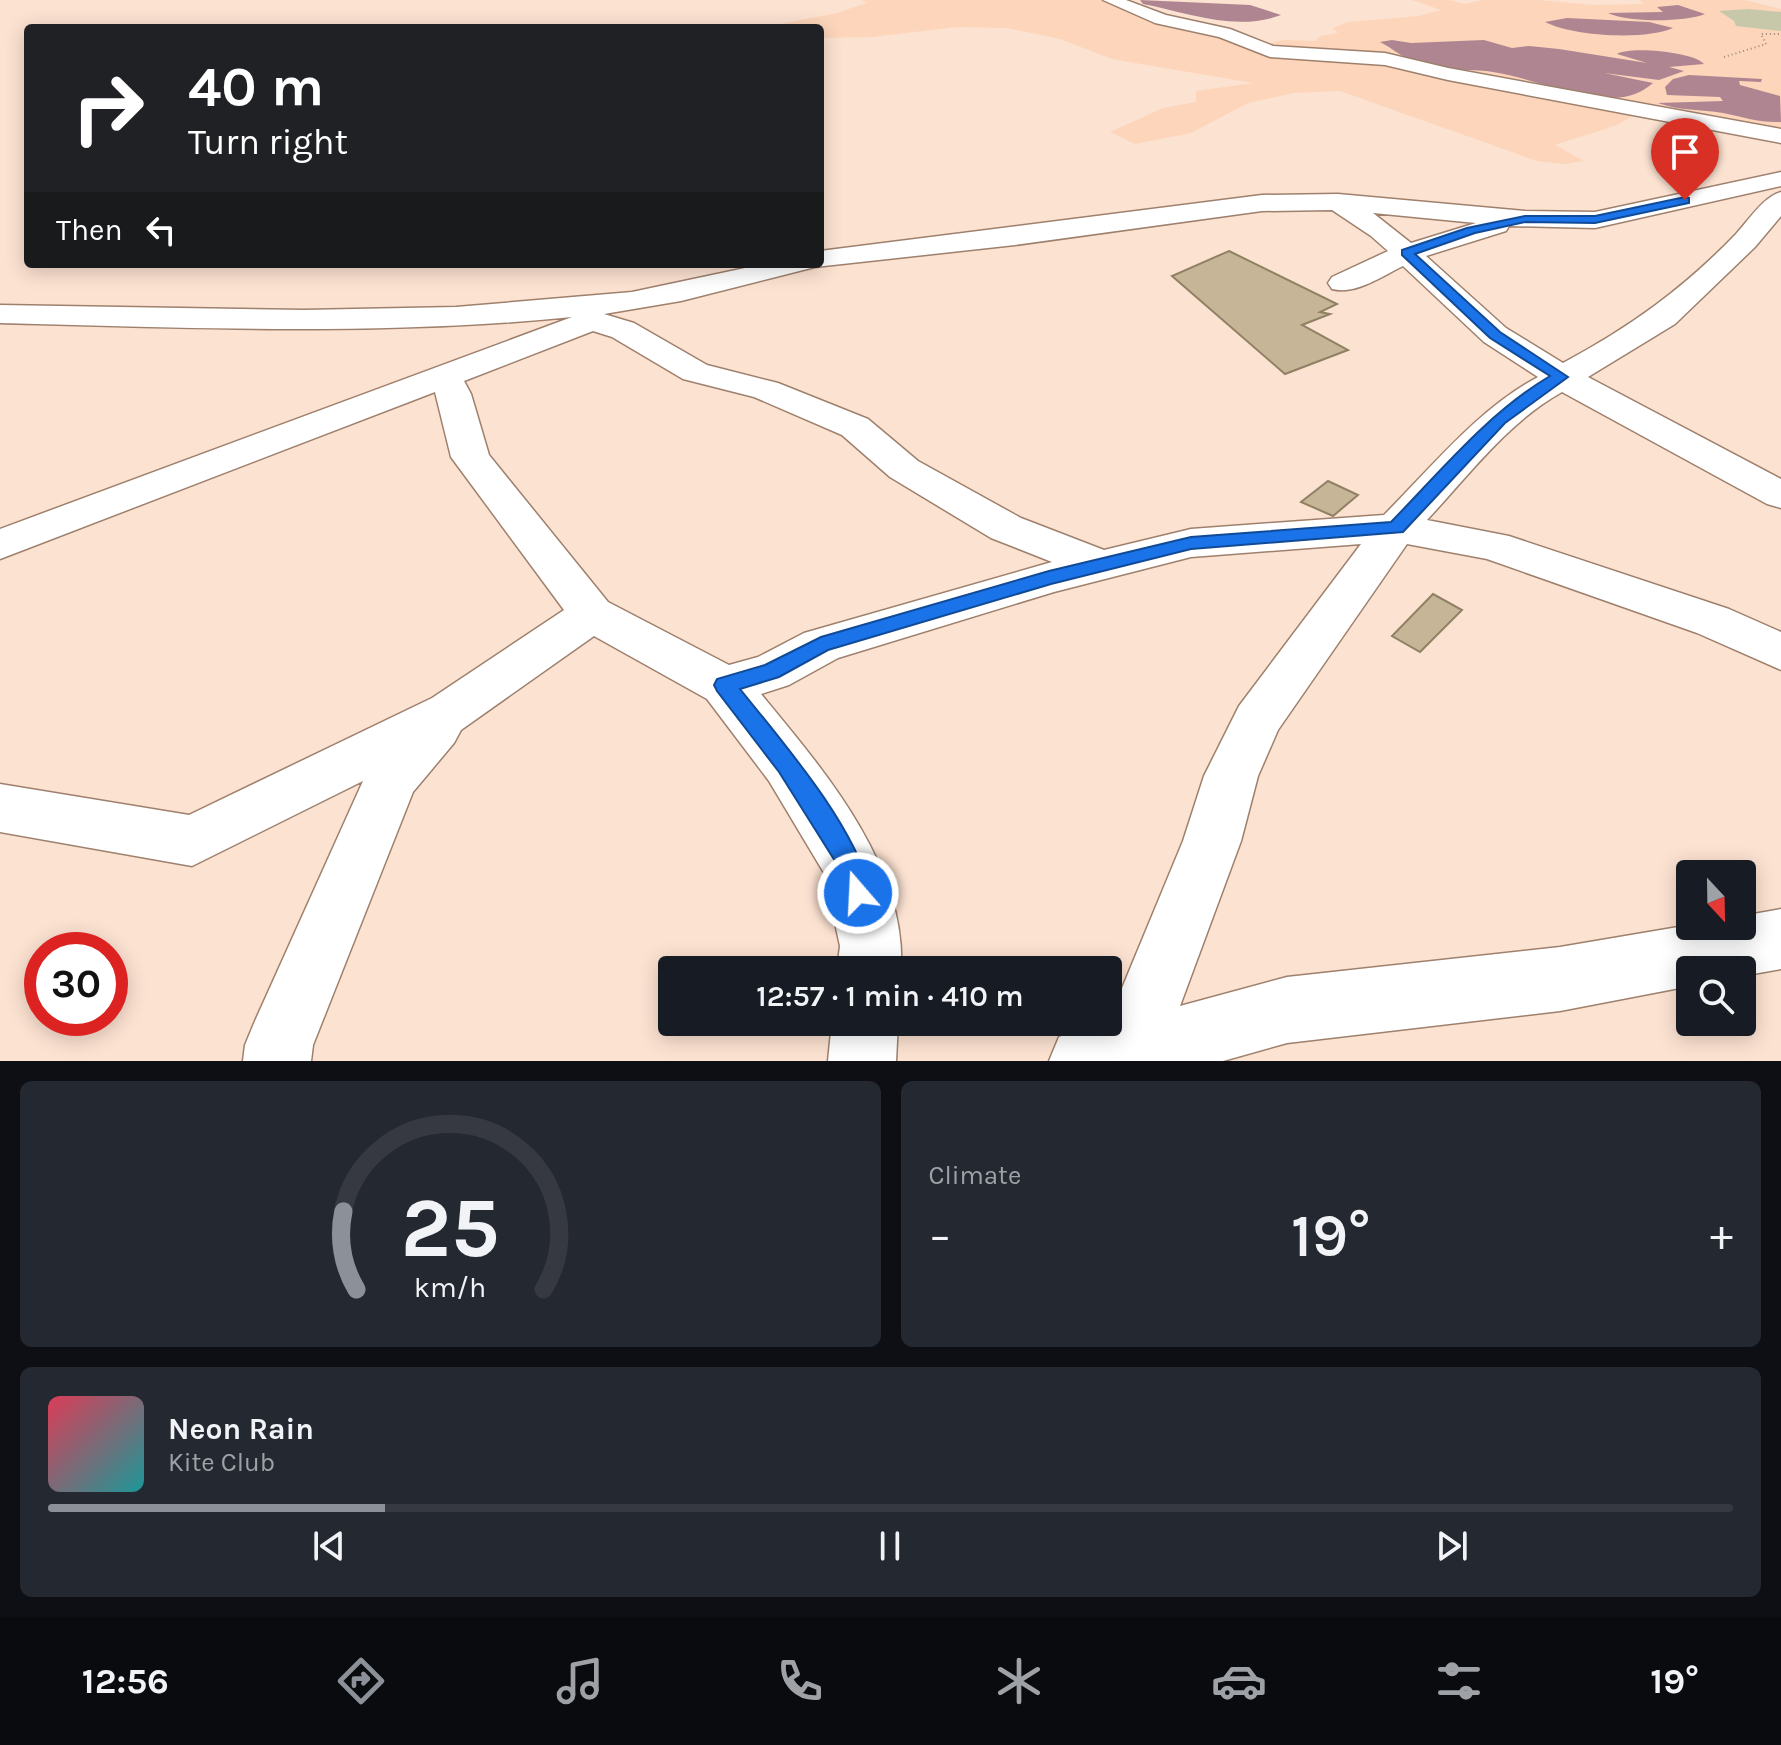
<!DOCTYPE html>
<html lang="en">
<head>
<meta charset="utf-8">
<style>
  :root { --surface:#171b24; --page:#242831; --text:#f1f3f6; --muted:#9ea1a6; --line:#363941; --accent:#8c9099 }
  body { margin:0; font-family:Karla,sans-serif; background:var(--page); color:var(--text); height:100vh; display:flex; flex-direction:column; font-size:30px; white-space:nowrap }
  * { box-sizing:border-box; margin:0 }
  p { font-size:26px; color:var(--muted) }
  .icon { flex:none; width:44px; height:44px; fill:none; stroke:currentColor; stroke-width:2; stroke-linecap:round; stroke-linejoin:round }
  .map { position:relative; height:1061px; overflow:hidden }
  .details { display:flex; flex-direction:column; gap:20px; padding:20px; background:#0d0f14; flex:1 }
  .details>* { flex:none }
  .banner { position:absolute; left:24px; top:24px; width:800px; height:244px; border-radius:8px; box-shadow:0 4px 20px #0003; background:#202124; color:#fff; overflow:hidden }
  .needle { width:52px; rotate:158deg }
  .buttons { position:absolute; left:1676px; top:860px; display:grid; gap:16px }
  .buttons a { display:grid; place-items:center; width:80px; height:80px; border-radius:8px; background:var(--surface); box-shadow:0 4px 20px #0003; font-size:40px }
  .speed { position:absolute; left:24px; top:932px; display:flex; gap:16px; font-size:40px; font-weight:700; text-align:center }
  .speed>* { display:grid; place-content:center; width:104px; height:104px; border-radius:50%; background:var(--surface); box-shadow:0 4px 20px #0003; line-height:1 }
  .speed .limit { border:12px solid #d22; background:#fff; color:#111 }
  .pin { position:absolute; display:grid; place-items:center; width:68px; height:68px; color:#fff; margin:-82px -34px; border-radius:50% 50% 50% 0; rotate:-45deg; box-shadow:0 0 8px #0007 }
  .pin .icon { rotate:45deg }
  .me { position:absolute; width:88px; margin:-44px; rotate:341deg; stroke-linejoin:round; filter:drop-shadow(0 0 6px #0008) }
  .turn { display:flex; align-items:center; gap:28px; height:168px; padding:0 32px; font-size:36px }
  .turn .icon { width:104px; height:104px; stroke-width:2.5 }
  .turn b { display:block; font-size:56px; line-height:68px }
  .then { display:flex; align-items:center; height:76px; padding:0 32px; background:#0003; gap:16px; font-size:30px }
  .big { font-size:60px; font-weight:600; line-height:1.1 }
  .details .tile { flex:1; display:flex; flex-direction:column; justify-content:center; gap:12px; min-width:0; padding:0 28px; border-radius:12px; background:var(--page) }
  .details .dial { align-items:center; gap:0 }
  .dial svg { height:208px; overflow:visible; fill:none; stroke:var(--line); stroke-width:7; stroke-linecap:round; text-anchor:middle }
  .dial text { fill:var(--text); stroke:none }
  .song { display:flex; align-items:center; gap:24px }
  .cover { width:96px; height:96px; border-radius:12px; background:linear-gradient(135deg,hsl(350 70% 55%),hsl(180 70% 35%)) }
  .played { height:8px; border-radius:4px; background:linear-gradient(90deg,var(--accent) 20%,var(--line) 20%) }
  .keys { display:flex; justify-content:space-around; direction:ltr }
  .heat { display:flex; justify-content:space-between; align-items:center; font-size:44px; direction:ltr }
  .details .tiles { flex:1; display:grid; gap:20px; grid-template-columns:1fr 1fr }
  .tile:last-child { grid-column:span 2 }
  .trip { position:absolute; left:658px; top:956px; width:464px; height:80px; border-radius:8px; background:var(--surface); box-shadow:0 4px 20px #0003; font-weight:600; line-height:80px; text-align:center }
  .tabs { display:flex; height:128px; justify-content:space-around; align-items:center; background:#090b0e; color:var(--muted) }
  .tabs .icon { width:56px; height:56px }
  .tabs .selected { color:var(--accent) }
  .tabs b { font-size:36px; color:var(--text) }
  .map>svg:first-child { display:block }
</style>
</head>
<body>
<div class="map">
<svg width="1781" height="1061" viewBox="0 0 1781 1061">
  <rect width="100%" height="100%" fill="#fce2d1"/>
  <g fill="#fcd5bb">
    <polygon points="862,0 1099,0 1163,23 1202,31 1249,48 1393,65 1431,77 1522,89 1633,116 1617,125 1555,145 1584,161 1565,164 1537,161 1340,91 1294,93 1248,103 1191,133 1135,144 1110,132 1163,108 1196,102 1196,91 1253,83 1112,59 1060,39 1007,28 957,27 872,37 820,38 820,28 759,28 837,13 867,3"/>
    <polygon points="1412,0 1449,0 1464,4 1483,0 1538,0 1594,5 1644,4 1639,0 1745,0 1781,9 1781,131 1721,117 1609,102 1347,49 1322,51 1267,48 1261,45 1284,40 1315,41 1321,36 1338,33 1333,28 1348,22 1419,16 1441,10"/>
  </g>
  <polygon fill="#c6c8a9" points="1748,9 1781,12 1781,31 1736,26 1734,21 1719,11"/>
  <g fill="#af8591">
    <path d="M1140 0 1250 5 1281 15C1235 32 1189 13 1143 4Z"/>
    <path d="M1678 5 1705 14C1685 22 1629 23 1608 13L1663 12 1657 7Z"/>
    <path d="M1567 18 1649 22 1673 28C1647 40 1574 37 1545 22Z"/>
    <path d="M1392 40 1411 43 1484 40 1512 48 1529 46 1559 49 1647 63 1617 54C1630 46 1694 52 1704 64L1669 67 1684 71 1659 80 1604 73 1653 83C1641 93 1630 97 1614 98 1574 99 1533 78 1493 72 1467 68 1436 73 1410 60 1398 54 1390 47 1380 42Z"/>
    <path d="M1689 75 1762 79 1761 82 1739 81 1740 85 1780 96 1781 122C1759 123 1744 117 1723 113 1701 109 1680 111 1658 103L1723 101 1720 97 1667 95 1665 87 1673 79Z"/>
  </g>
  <g fill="#c7b597" stroke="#918164" stroke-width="2">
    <polygon points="1229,251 1337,304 1320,312 1330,314 1302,325 1348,350 1285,374 1172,276"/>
    <polygon points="1328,481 1358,495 1333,516 1301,502"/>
    <polygon points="1433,594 1462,610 1420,652 1392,636"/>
  </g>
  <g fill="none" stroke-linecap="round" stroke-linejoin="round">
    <g stroke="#9e806d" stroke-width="3">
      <g id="minor">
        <polygon points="1103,0 1126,0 1166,15 1230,29 1273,46 1385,53 1448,68 1781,129 1781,143 1448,80 1385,65 1270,57 1219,37 1155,23"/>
        <path d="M1781 172V186L1595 228 1509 226 1506 231 1426 256 1506 328 1563 363C1630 327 1683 289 1736 234 1749 220 1763 197 1781 192V216L1755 247 1675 324 1588 377 1781 479V508L1767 504 1562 392C1508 422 1469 475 1427 520L1509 536 1729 609 1781 632V670L1697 633 1487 559 1407 544 1278 730 1258 776 1241 841 1180 1006 1287 977 1560 947 1690 925 1742 926V916L1781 909V969L1742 976V970H1690V986L1560 1011 1287 1043 1223 1061H1049L1059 1037 1083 1027 1108 1022 1183 841 1204 776 1239 706 1361 544 1191 557 1054 592 838 658 789 685 761 694C823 769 907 866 901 970H837L840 946 824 873 769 781 707 699 594 636 461 730 454 743 413 792 313 1045 311 1061H243L245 1045 255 1021 363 781 192 866 0 832V784L189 815 432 698 564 610 451 457 435 392 0 559V529L572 317C382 336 191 328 0 323V305L304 310 456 307 632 292 764 264H820V251L1262 195 1338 194 1525 211 1595 212ZM1332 210 1371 236 1388 251 1332 277 1328 283 1332 289C1356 295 1382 276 1403 266L1484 342 1538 377C1478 409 1432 467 1384 515L1191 529 1104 550 1021 518 918 461 868 419 778 383 707 365 634 323 604 314 681 301 815 267 1015 245 1262 211ZM1373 213 1476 223 1411 243ZM593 331 612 337 683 379 754 397 842 435 890 477 991 538 1052 562 804 633 758 657 729 665 608 602 489 455 471 394 464 381Z"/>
        <polygon points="832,1022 898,1022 896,1061 828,1061"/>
      </g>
    </g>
    <polyline stroke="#9c887b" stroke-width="2" stroke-dasharray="1 3" stroke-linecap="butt" points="1724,57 1766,44 1761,34 1781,34"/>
    <use href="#minor" fill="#fff" fill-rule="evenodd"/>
  </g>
  <path fill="#1a73e8" stroke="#114b97" stroke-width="2" d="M1685 197 1689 198V203L1595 223 1525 222 1475 233 1415 254 1500 332 1568 377 1505 423 1403 532 1191 549 1051 584 828 650 779 677 740 689C784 744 855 825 871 893L867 901 858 905 849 901 840 869 779 772 717 691 714 685 717 679 765 665 821 637 1049 571 1191 537 1391 522C1441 471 1488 413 1550 376L1490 338 1402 255V250L1467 228 1525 216H1595Z"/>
</svg>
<div class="buttons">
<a><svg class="needle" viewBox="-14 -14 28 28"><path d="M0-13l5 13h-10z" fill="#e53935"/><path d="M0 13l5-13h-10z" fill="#9ea1a6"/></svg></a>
<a><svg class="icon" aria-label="search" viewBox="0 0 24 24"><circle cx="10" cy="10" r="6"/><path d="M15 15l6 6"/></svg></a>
</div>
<div class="speed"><div class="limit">30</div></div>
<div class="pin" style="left:1685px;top:200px;background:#d93025"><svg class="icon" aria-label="arrive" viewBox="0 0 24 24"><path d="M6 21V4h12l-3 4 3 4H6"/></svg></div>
<svg class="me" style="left:858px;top:893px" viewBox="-20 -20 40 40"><circle r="17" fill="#1a73e8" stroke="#fff" stroke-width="3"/><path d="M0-11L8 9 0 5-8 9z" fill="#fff"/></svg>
<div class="trip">12:57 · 1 min · 410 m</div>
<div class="banner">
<div class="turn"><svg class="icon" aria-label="right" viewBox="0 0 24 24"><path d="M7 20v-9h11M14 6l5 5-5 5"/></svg><div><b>40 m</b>Turn right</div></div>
<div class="then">Then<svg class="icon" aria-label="left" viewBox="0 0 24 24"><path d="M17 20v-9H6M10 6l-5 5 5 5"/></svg></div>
</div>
</div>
<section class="details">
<div class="tiles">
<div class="tile dial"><svg viewBox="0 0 100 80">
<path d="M14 69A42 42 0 1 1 86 69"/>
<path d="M14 69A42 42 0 0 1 9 39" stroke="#8c9099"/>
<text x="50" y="56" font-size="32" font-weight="700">25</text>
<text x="50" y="72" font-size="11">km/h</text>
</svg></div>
<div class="tile"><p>Climate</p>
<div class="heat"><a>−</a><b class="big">19°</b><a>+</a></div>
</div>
<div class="tile">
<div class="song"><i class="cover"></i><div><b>Neon Rain</b><p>Kite Club</p></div></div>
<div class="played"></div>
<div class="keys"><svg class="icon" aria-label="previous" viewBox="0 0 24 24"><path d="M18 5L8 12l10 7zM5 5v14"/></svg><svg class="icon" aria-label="pause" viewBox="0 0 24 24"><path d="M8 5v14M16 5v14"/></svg><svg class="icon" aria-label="next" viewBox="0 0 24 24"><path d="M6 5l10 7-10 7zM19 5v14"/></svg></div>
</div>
</div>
</section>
<nav class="tabs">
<b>12:56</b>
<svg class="icon selected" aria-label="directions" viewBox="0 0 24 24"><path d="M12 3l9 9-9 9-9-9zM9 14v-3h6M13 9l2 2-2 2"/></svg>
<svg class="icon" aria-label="music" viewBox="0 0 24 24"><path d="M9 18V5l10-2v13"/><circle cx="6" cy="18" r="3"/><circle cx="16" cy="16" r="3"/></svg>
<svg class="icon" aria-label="phone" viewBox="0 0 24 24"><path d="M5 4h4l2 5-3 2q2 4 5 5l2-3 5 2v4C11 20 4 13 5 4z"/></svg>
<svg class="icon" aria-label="climate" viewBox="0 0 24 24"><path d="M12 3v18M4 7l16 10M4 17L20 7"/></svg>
<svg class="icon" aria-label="car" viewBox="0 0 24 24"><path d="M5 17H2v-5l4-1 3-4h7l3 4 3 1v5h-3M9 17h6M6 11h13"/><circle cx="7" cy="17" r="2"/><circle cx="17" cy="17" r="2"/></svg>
<svg class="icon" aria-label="filters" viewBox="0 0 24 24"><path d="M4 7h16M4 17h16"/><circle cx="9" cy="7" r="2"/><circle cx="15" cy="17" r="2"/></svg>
<b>19°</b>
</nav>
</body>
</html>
